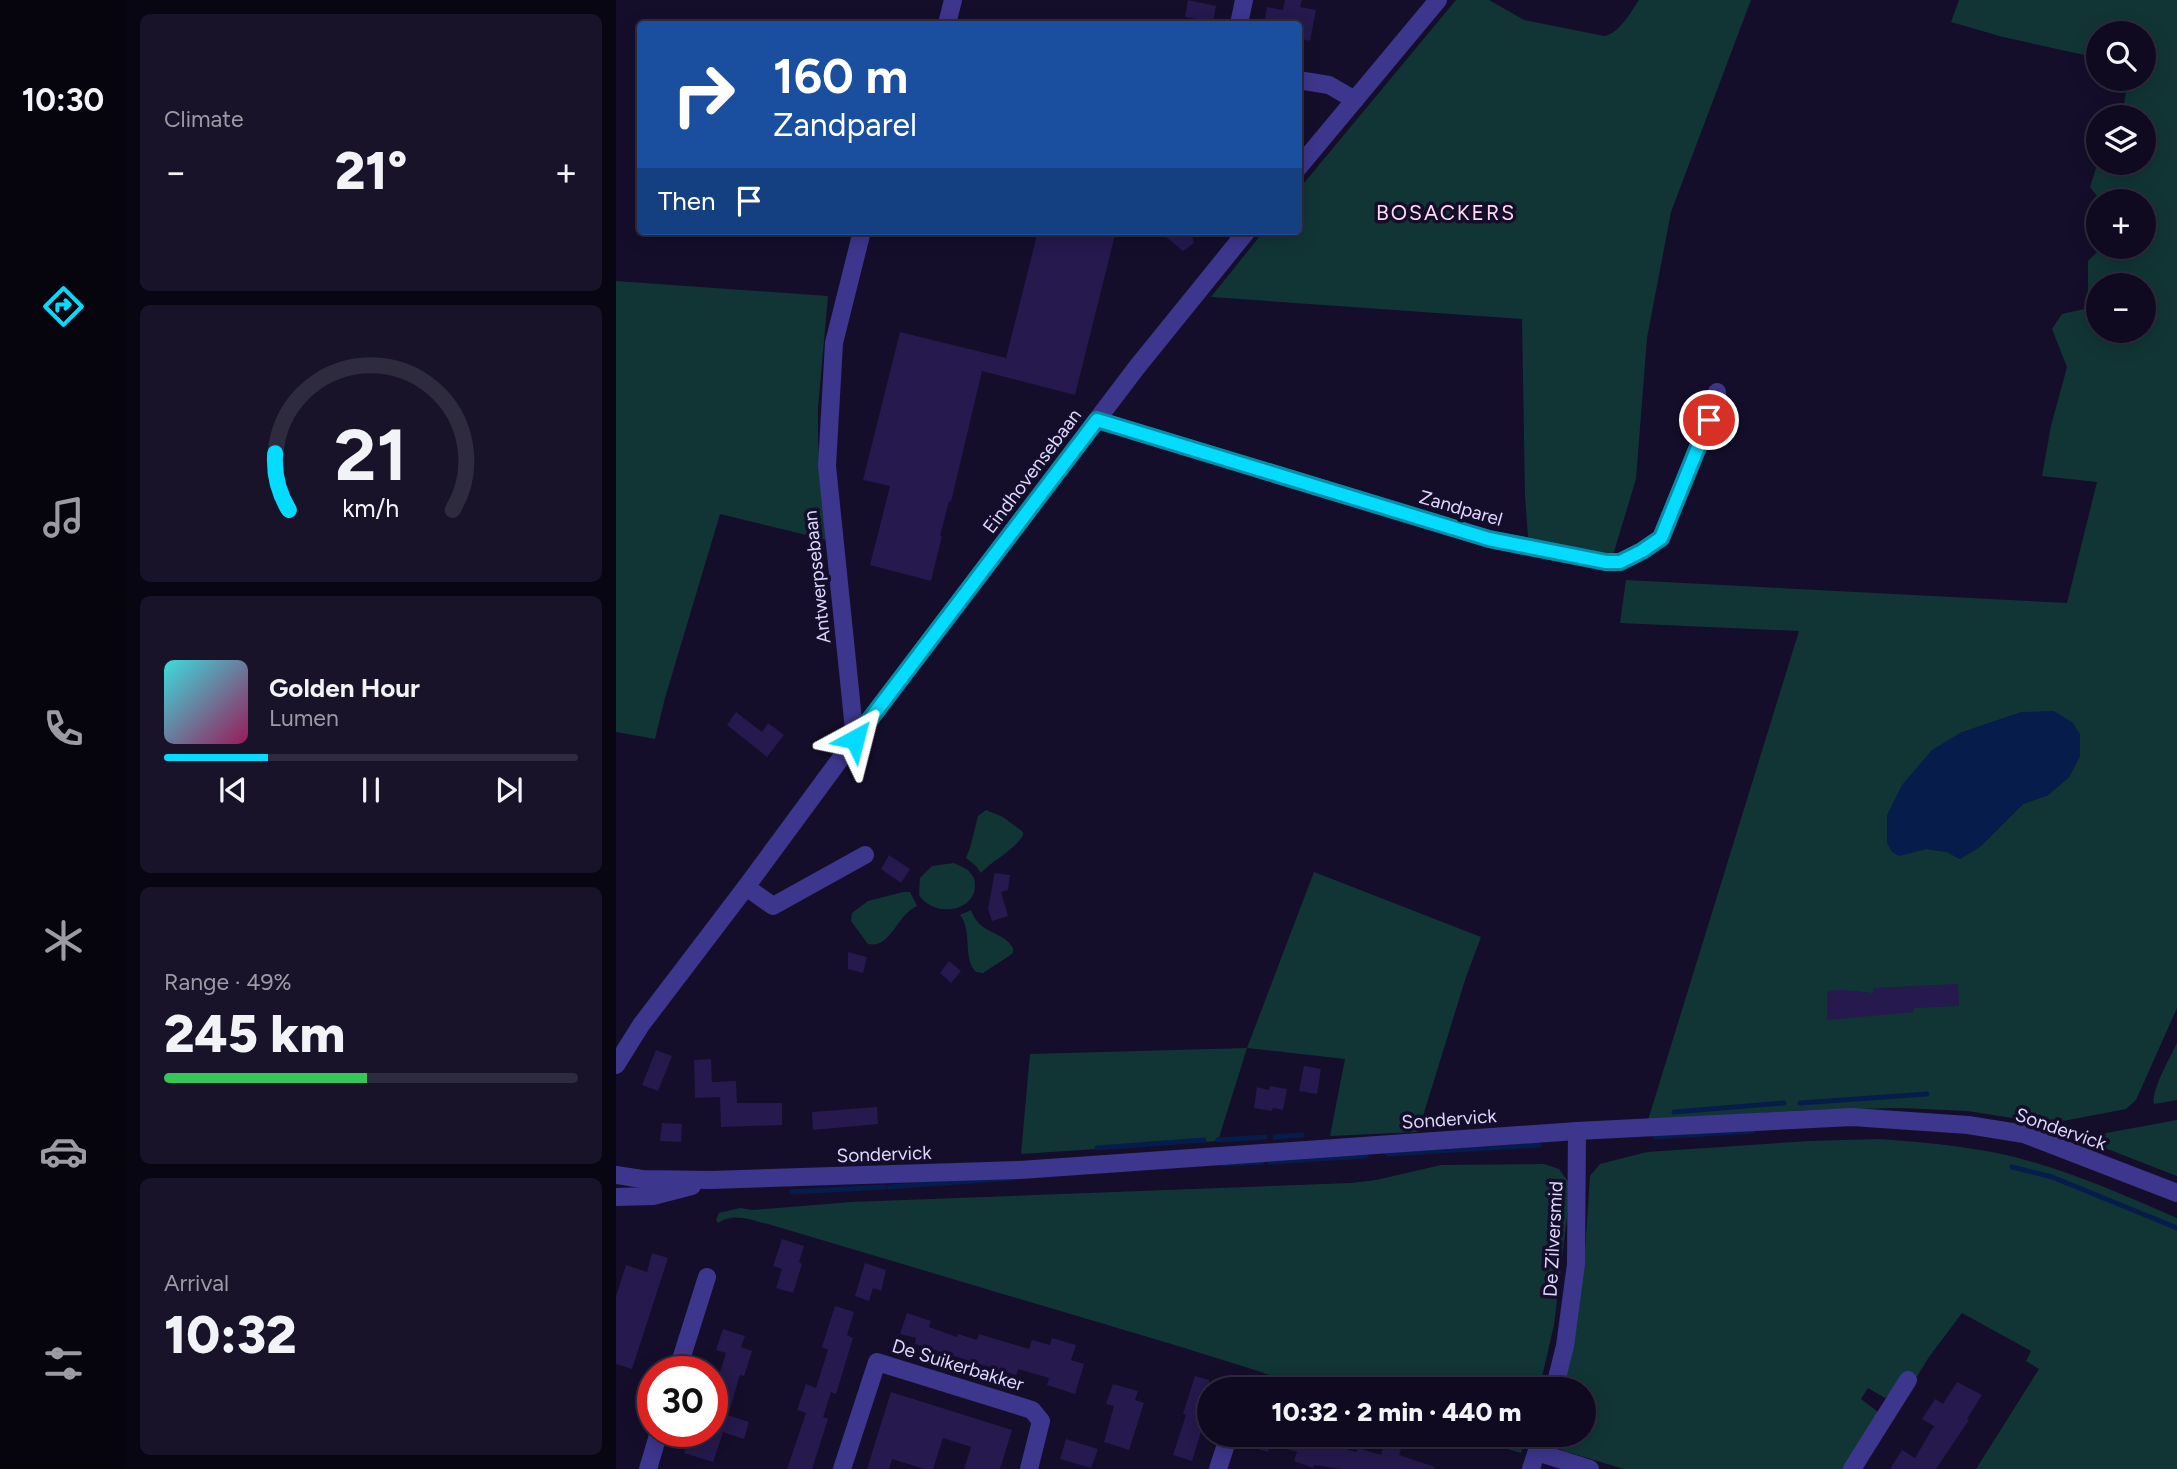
<!DOCTYPE html>
<html lang="en">
<head>
<meta charset="utf-8">
<style>
  :root { --surface:#0f0a20; --page:#181329; --text:#f1f3f6; --muted:#9b9aa5; --line:#2f2b3e; --accent:#04dcff }
  body { margin:0; font-family:Figtree,sans-serif; background:var(--page); color:var(--text); height:100vh; display:flex; flex-direction:column; font-size:26px; white-space:nowrap }
  * { box-sizing:border-box; margin:0 }
  p { font-size:23px; color:var(--muted) }
  .icon { flex:none; width:38px; height:38px; fill:none; stroke:currentColor; stroke-width:2; stroke-linecap:round; stroke-linejoin:round }
  .map { position:relative; flex:1; overflow:hidden }
  .drawer { display:flex; flex-direction:column; gap:14px; padding:14px; background:#080612; width:490px }
  .drawer>* { flex:none }
  .hud { position:absolute; left:21px; top:21px; width:665px; height:214px; border-radius:7px; box-shadow:0 4px 18px #0003,0 0 0 2px var(--line); background:#1a4fa0; color:#fff; overflow:hidden }
  .fabs { position:absolute; left:1470px; top:21px; display:grid; gap:14px }
  .fabs a { display:grid; place-items:center; width:70px; height:70px; border-radius:50%; background:var(--surface); box-shadow:0 4px 18px #0003,0 0 0 2px var(--line); font-size:35px }
  .speed { position:absolute; left:21px; top:1356px; display:flex; gap:14px; font-size:35px; font-weight:700; text-align:center }
  .speed>* { display:grid; place-content:center; width:91px; height:91px; border-radius:50%; background:var(--surface); box-shadow:0 4px 18px #0003,0 0 0 2px var(--line); line-height:1 }
  .speed .limit { border:10px solid #d22; background:#fff; color:#111 }
  .pin { position:absolute; display:grid; place-items:center; width:60px; height:60px; color:#fff; margin:-30px; border:4px solid #fff; border-radius:50%; box-shadow:0 2px 7px #0007 }
  .me { position:absolute; width:77px; margin:-38px; rotate:38deg; stroke-linejoin:round; filter:drop-shadow(0 0 5px #0008) }
  .turn { display:flex; align-items:center; gap:24px; height:147px; padding:0 21px; font-size:32px }
  .turn .icon { width:91px; height:91px; stroke-width:2.5 }
  .turn b { display:block; font-size:49px; line-height:60px }
  .then { display:flex; align-items:center; height:66px; padding:0 21px; background:#0003; gap:14px; font-size:26px }
  .big { font-size:52px; font-weight:800; line-height:1.1 }
  .drawer .card { flex:1; display:flex; flex-direction:column; justify-content:center; gap:10px; min-width:0; padding:0 24px; border-radius:10px; background:var(--page) }
  .drawer .dial { align-items:center; gap:0 }
  .dial svg { height:182px; overflow:visible; fill:none; stroke:var(--line); stroke-width:7; stroke-linecap:round; text-anchor:middle }
  .dial text { fill:var(--text); stroke:none }
  .song { display:flex; align-items:center; gap:21px }
  .cover { width:84px; height:84px; border-radius:10px; background:linear-gradient(135deg,hsl(180 70% 55%),hsl(330 70% 35%)) }
  .played { height:7px; border-radius:4px; background:linear-gradient(90deg,var(--accent) 25%,var(--line) 25%) }
  .keys { display:flex; justify-content:space-around; direction:ltr }
  .heat { display:flex; justify-content:space-between; align-items:center; font-size:38px; direction:ltr }
  .charge { height:10px; border-radius:5px; background:linear-gradient(90deg,#34c759 49%,var(--line) 0) }
  .trip { position:absolute; left:581px; top:1377px; width:399px; height:70px; border-radius:35px; background:var(--surface); box-shadow:0 4px 18px #0003,0 0 0 2px var(--line); font-weight:800; line-height:70px; text-align:center }
  main { display:flex; flex:1; min-height:0 }
  .tabs { display:flex; flex-direction:column; width:126px; justify-content:space-around; align-items:center; background:#06040d; color:var(--muted) }
  .tabs .icon { width:49px; height:49px }
  .tabs .current { color:var(--accent) }
  .tabs b { font-size:32px; color:var(--text) }
  .map>svg:first-child { display:block }
</style>
</head>
<body>
<main>
<nav class="tabs">
<b>10:30</b>
<svg class="icon current" aria-label="directions" viewBox="0 0 24 24"><path d="M12 3l9 9-9 9-9-9zM9 14v-3h6M13 9l2 2-2 2"/></svg>
<svg class="icon" aria-label="music" viewBox="0 0 24 24"><path d="M9 18V5l10-2v13"/><circle cx="6" cy="18" r="3"/><circle cx="16" cy="16" r="3"/></svg>
<svg class="icon" aria-label="phone" viewBox="0 0 24 24"><path d="M5 4h4l2 5-3 2q2 4 5 5l2-3 5 2v4C11 20 4 13 5 4z"/></svg>
<svg class="icon" aria-label="climate" viewBox="0 0 24 24"><path d="M12 3v18M4 7l16 10M4 17L20 7"/></svg>
<svg class="icon" aria-label="car" viewBox="0 0 24 24"><path d="M5 17H2v-5l4-1 3-4h7l3 4 3 1v5h-3M9 17h6M6 11h13"/><circle cx="7" cy="17" r="2"/><circle cx="17" cy="17" r="2"/></svg>
<svg class="icon" aria-label="filters" viewBox="0 0 24 24"><path d="M4 7h16M4 17h16"/><circle cx="9" cy="7" r="2"/><circle cx="15" cy="17" r="2"/></svg>
</nav>
<section class="drawer">
<div class="card"><p>Climate</p>
<div class="heat"><a>−</a><b class="big">21°</b><a>+</a></div>
</div>
<div class="card dial"><svg viewBox="0 0 100 80">
<path d="M14 69A42 42 0 1 1 86 69"/>
<path d="M14 69A42 42 0 0 1 8 44" stroke="#04dcff"/>
<text x="50" y="56" font-size="32" font-weight="700">21</text>
<text x="50" y="72" font-size="11">km/h</text>
</svg></div>
<div class="card">
<div class="song"><i class="cover"></i><div><b>Golden Hour</b><p>Lumen</p></div></div>
<div class="played"></div>
<div class="keys"><svg class="icon" aria-label="previous" viewBox="0 0 24 24"><path d="M18 5L8 12l10 7zM5 5v14"/></svg><svg class="icon" aria-label="pause" viewBox="0 0 24 24"><path d="M8 5v14M16 5v14"/></svg><svg class="icon" aria-label="next" viewBox="0 0 24 24"><path d="M6 5l10 7-10 7zM19 5v14"/></svg></div>
</div>
<div class="card"><p>Range · 49%</p><b class="big">245 km</b><div class="charge"></div></div>
<div class="card"><p>Arrival</p><b class="big">10:32</b></div>
</section>
<div class="map">
<svg width="1561" height="1469" viewBox="0 0 1561 1469">
  <rect width="100%" height="100%" fill="#140e2b"/>
  <g fill="#113535" fill-rule="evenodd">
    <path d="M840 0H873L908 20 988 36C1004 33 1014 13 1023 0H1135L1055 212 1031 338 1020 479 997 555 916 540 912 537 909 496 906 319 595 297 648 231H682L683 189Z"/>
    <path d="M1343 0H1561V1008L1520 1100 1510 1109 1421 1126 1409 1120 1351 1111 1285 1108 1190 1110 1032 1120 1183 631 1004 623 1010 580 1451 603 1481 482 1426 476 1435 426 1451 367 1436 329 1446 314 1468 309 1472 292V261L1486 247H1528V201H1485L1474 187 1482 162 1528 163V117H1506L1512 79H1528V33H1482V58L1387 37 1335 22ZM1482 285H1528V331H1482ZM1406 712 1464 756 1453 777 1432 795 1407 804 1365 846 1344 859 1331 852 1311 849 1344 733Z"/>
    <polygon points="0,281 212,296 202,408 202,441 211,540 104,514 49,698 39,739 0,732"/>
    <path d="M370 810 387 817 407 832V835C398 851 378 859 365 873L360 866 350 858 354 848 362 816Z"/>
    <path d="M338 863 352 870 358 878C366 911 319 920 303 895L304 878 316 866Z"/>
    <polygon points="698,872 865,937 850,977 802,1132 714,1136 729,1059 631,1048 602,1141 405,1154 414,1054 631,1048"/>
    <path d="M287 892H294L301 906C280 915 275 949 252 944L235 921 236 913 252 901Z"/>
    <path d="M355 910C363 935 387 930 397 948V953L393 956 367 973 360 972C346 958 357 931 344 915Z"/>
    <path d="M1561 1043V1100L1538 1104C1535 1090 1554 1058 1561 1043Z"/>
    <polygon points="1561,1120 1561,1176 1463,1138"/>
    <path d="M1263 1139C1306 1142 1349 1146 1390 1155 1450 1169 1505 1194 1561 1218V1469H1360L1423 1369 1410 1361 1415 1351 1346 1313 1313 1357 1297 1383 1269 1398 1252 1388 1245 1399 1262 1412 1228 1469H1008L948 1451 934 1444 932 1435H968V1390L946 1389 969 1252 974 1176 984 1164 1031 1152 1193 1141Z"/>
    <path d="M928 1164 943 1169 953 1183 952 1208 938 1325 923 1390 692 1389 642 1371 562 1346 152 1224C135 1220 117 1212 102 1223L100 1220 103 1213 124 1208 137 1210 235 1202 735 1183 760 1180 825 1165Z"/>
    <polygon points="845,1435 910,1435 905,1453"/>
  </g>
  <polygon fill="#061d4c" points="1438,711 1456,722 1464,734 1464,756 1453,777 1432,795 1407,804 1365,846 1344,859 1331,852 1311,849 1283,856 1276,852 1271,843 1271,815 1286,785 1316,750 1344,733 1406,712"/>
  <g fill="none" stroke-linecap="round" stroke-linejoin="round">
    <g stroke="#061d4c" stroke-width="5">
      <polyline points="1184,1103 1311,1094"/>
      <polyline points="1058,1112 1168,1103"/>
      <polyline points="659,1137 686,1135"/>
      <polyline points="1039,1137 1137,1131"/>
      <polyline points="602,1140 649,1137"/>
      <polyline points="481,1148 588,1140"/>
      <polyline points="772,1154 923,1145"/>
      <polyline points="654,1162 750,1156"/>
      <polyline points="607,1164 646,1162"/>
      <polyline points="1396,1167 1436,1177 1561,1228"/>
      <polyline points="273,1187 398,1178"/>
      <polyline points="176,1192 268,1187"/>
    </g>
  </g>
  <g fill="#25194d">
    <polygon points="572,0 600,6 597,22 569,17"/>
    <polygon points="669,0 686,0 684,7 700,10 694,41 682,38 682,24 648,24 651,7 667,10"/>
    <polygon points="422,231 500,231 459,395 366,371 335,502 333,501 324,536 326,536 315,581 254,565 274,486 247,480 284,332 390,358"/>
    <polygon points="543,231 570,231 576,236 578,243 567,251"/>
    <polygon points="120,712 146,732 152,723 168,735 151,757 111,725"/>
    <polygon points="273,855 294,869 285,883 265,869"/>
    <polygon points="379,871 379,873 394,875 392,890 385,892 392,916 376,921 372,909"/>
    <polygon points="232,952 251,957 247,973 232,969"/>
    <polygon points="333,961 345,971 335,983 324,973"/>
    <polygon points="1342,984 1343,1006 1298,1008 1298,1012 1211,1020 1211,991 1230,990 1257,993 1257,988"/>
    <polygon points="40,1050 56,1056 42,1091 26,1085"/>
    <polygon points="95,1059 96,1082 120,1081 121,1103 166,1103 166,1125 105,1127 104,1097 79,1098 78,1060"/>
    <polygon points="688,1066 705,1069 701,1094 683,1091"/>
    <polygon points="654,1086 671,1089 667,1110 657,1108 656,1111 638,1108 641,1087 653,1090"/>
    <polygon points="261,1107 262,1124 197,1130 196,1112"/>
    <polygon points="46,1123 66,1124 65,1142 44,1141"/>
    <polygon points="166,1239 188,1246 183,1262 186,1264 177,1293 160,1288 166,1269 157,1266"/>
    <polygon points="36,1253 52,1258 16,1369 0,1364 0,1296 10,1265 31,1272"/>
    <polygon points="249,1263 270,1270 265,1291 257,1288 253,1301 239,1296"/>
    <polygon points="219,1306 238,1312 231,1335 237,1338 220,1394 215,1392 207,1417 212,1419 196,1469 171,1469 190,1413 181,1410 190,1384 200,1388 212,1350 206,1347"/>
    <polygon points="291,1313 315,1321 313,1327 341,1337 342,1334 361,1340 363,1334 413,1349 416,1340 434,1345 436,1338 460,1345 455,1360 468,1364 459,1394 431,1385 433,1378 402,1369 400,1375 299,1344 300,1338 284,1334"/>
    <polygon points="107,1329 129,1336 125,1347 136,1351 128,1376 124,1375 112,1415 133,1422 128,1439 107,1432 97,1462 68,1453 75,1432 96,1432 96,1380 101,1382 110,1353 100,1350"/>
    <polygon points="579,1376 593,1380 593,1406 576,1461 557,1455 570,1415 567,1414"/>
    <polygon points="1341,1382 1366,1395 1351,1419 1353,1420 1320,1469 1274,1469 1286,1450 1299,1458 1318,1426 1306,1419 1319,1399 1327,1404"/>
    <polygon points="497,1384 522,1391 519,1400 528,1403 513,1450 488,1442 498,1406 490,1404"/>
    <polygon points="275,1392 396,1430 384,1469 348,1469 355,1447 327,1438 317,1469 308,1469 276,1459 273,1469 251,1469"/>
    <polygon points="624,1435 686,1435 740,1452 742,1448 765,1455 771,1435 790,1435 783,1455 819,1467 818,1469 725,1469 698,1465 697,1468 678,1461 681,1452 654,1444 652,1452 622,1443"/>
    <polygon points="450,1439 482,1449 475,1468 444,1459"/>
  </g>
  <g fill="none" stroke-linecap="round" stroke-linejoin="round">
    <g stroke="#3d368d" stroke-width="18">
      <polyline points="331,24 337,0"/>
      <polyline points="623,24 628,0"/>
      <polyline points="682,80 713,85 739,100"/>
      <polyline points="682,168 822,0"/>
      <polyline points="481,420 873,539 990,562 1004,562 1026,551 1045,538 1093,420 1101,392"/>
      <polyline points="239,739 521,367 631,231"/>
      <polyline points="130,887 157,906 249,855"/>
      <polyline points="0,1065 25,1025 130,887 239,739 211,466 218,343 246,231"/>
      <polyline points="0,1175 26,1179 95,1180 404,1170 961,1131 1236,1117 1352,1125 1408,1134 1561,1193"/>
      <polyline points="0,1197 37,1196 76,1186"/>
      <polyline points="61,1372 91,1277"/>
      <polyline points="938,1390 949,1346 960,1264 961,1131"/>
      <polyline points="921,1452 974,1469"/>
      <polyline points="32,1469 43,1432"/>
      <polyline points="226,1469 261,1362 416,1410 425,1421 413,1469"/>
      <polyline points="602,1469 613,1435"/>
      <polyline points="915,1469 926,1435"/>
      <polyline points="1236,1469 1292,1380"/>
    </g>
  </g>
  <g fill="none" stroke-linecap="round" stroke-linejoin="round">
    <g stroke="#038fa6" stroke-width="18">
      <polyline id="route" points="239,739 481,420 873,539 990,562 1004,562 1026,551 1045,538 1093,420"/>
    </g>
    <use href="#route" stroke="#04dcff" stroke-width="12"/>
  </g>
  <g text-anchor="middle" dominant-baseline="central" stroke-width="7" stroke-linejoin="round" paint-order="stroke">
    <g font-size="19" fill="#ded8ff" stroke="#140e2b">
      <text transform="translate(416 471) rotate(-53)">Eindhovensebaan</text>
      <text transform="translate(845 508) rotate(16)">Zandparel</text>
      <text transform="translate(201 577) rotate(-96)">Antwerpsebaan</text>
      <text transform="translate(833 1119) rotate(-4)">Sondervick</text>
      <text transform="translate(1445 1129) rotate(19)">Sondervick</text>
      <text transform="translate(268 1154) rotate(-2)">Sondervick</text>
      <text transform="translate(937 1239) rotate(-87)">De Zilversmid</text>
      <text transform="translate(342 1365) rotate(17)">De Suikerbakker</text>
    </g>
    <g font-size="21" letter-spacing="2" fill="#ffdaf0" stroke="#140e2b">
      <text x="830" y="212">BOSACKERS</text>
    </g>
  </g>
</svg>
<div class="fabs">
<a><svg class="icon" aria-label="search" viewBox="0 0 24 24"><circle cx="10" cy="10" r="6"/><path d="M15 15l6 6"/></svg></a>
<a><svg class="icon" aria-label="layers" viewBox="0 0 24 24"><path d="M12 4l9 5-9 5-9-5zM3 14l9 5 9-5"/></svg></a>
<a>+</a>
<a>−</a>
</div>
<div class="speed"><div class="limit">30</div></div>
<div class="pin" style="left:1093px;top:420px;background:#d93025"><svg class="icon" aria-label="arrive" viewBox="0 0 24 24"><path d="M6 21V4h12l-3 4 3 4H6"/></svg></div>
<svg class="me" style="left:239px;top:739px" viewBox="-20 -20 40 40"><path d="M0-17L14 15 0 8-14 15z" fill="#04dcff" stroke="#fff" stroke-width="4"/></svg>
<div class="trip">10:32 · 2 min · 440 m</div>
<div class="hud">
<div class="turn"><svg class="icon" aria-label="right" viewBox="0 0 24 24"><path d="M7 20v-9h11M14 6l5 5-5 5"/></svg><div><b>160 m</b>Zandparel</div></div>
<div class="then">Then<svg class="icon" aria-label="arrive" viewBox="0 0 24 24"><path d="M6 21V4h12l-3 4 3 4H6"/></svg></div>
</div>
</div>
</main>
</body>
</html>
